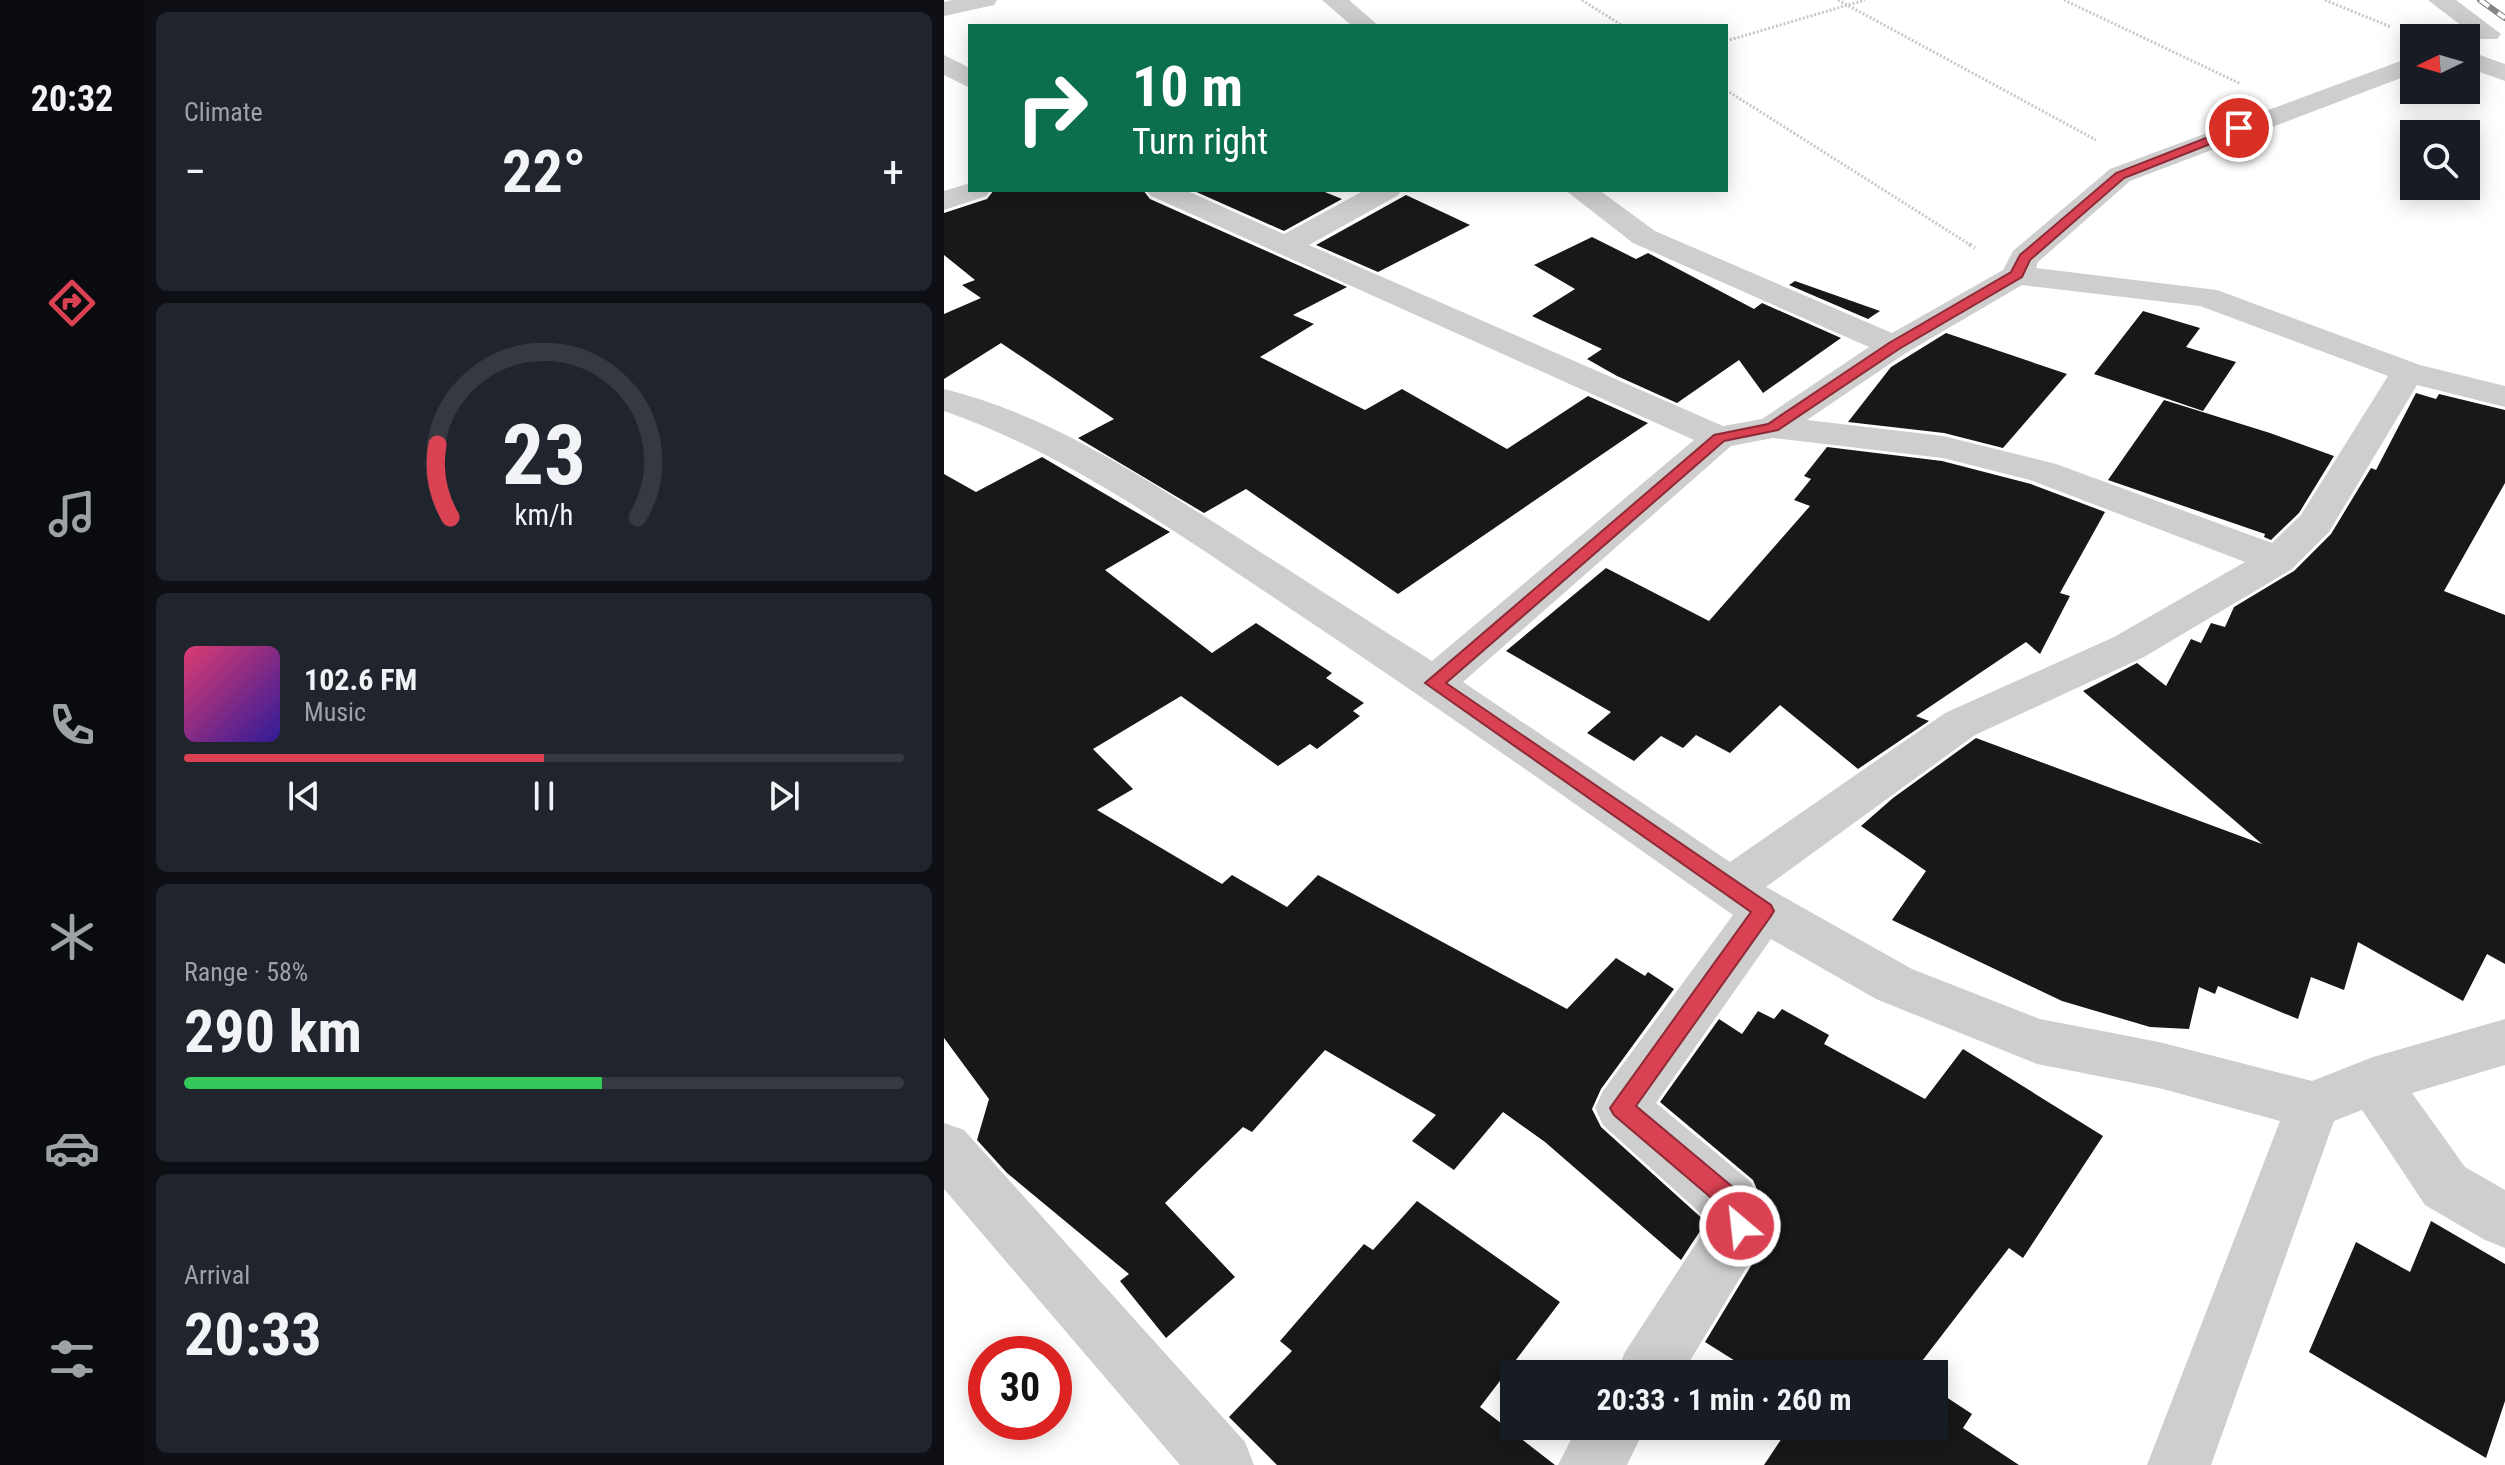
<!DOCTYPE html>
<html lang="en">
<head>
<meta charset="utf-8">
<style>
  :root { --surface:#171b24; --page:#20242c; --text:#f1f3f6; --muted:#9ea1a6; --line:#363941; --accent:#da4152 }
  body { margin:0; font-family:"Roboto Condensed",sans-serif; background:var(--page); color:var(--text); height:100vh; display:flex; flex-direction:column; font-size:30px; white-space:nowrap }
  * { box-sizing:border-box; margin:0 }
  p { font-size:26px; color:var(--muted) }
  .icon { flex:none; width:44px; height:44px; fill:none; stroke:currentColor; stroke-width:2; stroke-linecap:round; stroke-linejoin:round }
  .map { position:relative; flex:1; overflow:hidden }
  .details { display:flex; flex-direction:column; gap:12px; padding:12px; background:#0d0f14; width:800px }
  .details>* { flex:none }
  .hud { position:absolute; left:24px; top:24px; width:760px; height:168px; border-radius:0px; box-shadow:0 4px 20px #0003; background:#0b6e4f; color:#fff; overflow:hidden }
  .needle { width:52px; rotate:265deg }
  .controls { position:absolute; left:1456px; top:24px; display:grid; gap:16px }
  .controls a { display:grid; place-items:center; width:80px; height:80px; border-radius:0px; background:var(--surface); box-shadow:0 4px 20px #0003; font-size:40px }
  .speed { position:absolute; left:24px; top:1336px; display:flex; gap:16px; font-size:40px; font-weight:700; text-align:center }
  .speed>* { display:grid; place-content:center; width:104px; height:104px; border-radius:50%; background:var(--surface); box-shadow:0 4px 20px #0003; line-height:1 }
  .speed .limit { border:12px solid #d22; background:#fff; color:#111 }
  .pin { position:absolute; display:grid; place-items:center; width:68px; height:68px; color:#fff; margin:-34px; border:4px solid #fff; border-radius:50%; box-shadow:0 2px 8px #0007 }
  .me { position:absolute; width:88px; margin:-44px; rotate:332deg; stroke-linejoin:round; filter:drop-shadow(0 0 6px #0008) }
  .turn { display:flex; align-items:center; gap:28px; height:168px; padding:0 32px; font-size:36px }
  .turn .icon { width:104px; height:104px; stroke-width:2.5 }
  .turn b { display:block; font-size:56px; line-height:68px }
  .big { font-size:60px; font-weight:700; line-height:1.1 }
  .details .widget { flex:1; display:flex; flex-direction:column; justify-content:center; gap:12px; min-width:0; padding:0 28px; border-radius:12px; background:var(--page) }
  .details .dial { align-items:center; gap:0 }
  .dial svg { height:208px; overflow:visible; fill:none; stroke:var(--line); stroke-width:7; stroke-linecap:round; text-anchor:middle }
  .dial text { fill:var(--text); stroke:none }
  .song { display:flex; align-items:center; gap:24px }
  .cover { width:96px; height:96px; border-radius:12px; background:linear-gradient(135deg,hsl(340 70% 55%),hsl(250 70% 35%)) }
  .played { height:8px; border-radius:4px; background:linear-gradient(90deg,var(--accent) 50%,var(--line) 50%) }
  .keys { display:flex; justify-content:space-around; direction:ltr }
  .heat { display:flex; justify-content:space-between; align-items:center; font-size:44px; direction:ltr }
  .charge { height:12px; border-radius:6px; background:linear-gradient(90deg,#34c759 58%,var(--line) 0) }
  .trip { position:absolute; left:556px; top:1360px; width:448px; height:80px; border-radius:0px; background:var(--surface); box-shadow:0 4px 20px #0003; font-weight:700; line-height:80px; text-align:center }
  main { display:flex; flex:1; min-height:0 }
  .tab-bar { display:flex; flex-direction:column; width:144px; justify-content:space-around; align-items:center; background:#090b0e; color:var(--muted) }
  .tab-bar .icon { width:56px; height:56px }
  .tab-bar .on { color:var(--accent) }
  .tab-bar b { font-size:36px; color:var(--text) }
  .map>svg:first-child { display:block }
</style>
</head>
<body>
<main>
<nav class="tab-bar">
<b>20:32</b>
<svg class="icon on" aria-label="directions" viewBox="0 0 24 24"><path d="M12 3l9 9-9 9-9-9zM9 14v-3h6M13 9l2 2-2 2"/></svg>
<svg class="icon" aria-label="music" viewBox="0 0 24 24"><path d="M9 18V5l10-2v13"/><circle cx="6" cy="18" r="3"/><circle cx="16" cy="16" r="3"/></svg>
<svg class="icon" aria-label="phone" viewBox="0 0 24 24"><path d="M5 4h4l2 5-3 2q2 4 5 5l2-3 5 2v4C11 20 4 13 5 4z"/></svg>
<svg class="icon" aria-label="climate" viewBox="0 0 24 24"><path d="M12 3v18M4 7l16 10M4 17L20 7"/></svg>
<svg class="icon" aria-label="car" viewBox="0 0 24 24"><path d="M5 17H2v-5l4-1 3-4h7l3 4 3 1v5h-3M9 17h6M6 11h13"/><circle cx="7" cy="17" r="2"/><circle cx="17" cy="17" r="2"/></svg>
<svg class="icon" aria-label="filters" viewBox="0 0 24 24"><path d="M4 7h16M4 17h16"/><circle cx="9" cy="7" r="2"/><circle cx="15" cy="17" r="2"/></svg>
</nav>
<section class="details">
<div class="widget"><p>Climate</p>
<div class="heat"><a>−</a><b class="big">22°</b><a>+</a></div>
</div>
<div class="widget dial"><svg viewBox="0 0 100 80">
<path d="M14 69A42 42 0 1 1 86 69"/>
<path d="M14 69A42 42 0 0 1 9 41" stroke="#da4152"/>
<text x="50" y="56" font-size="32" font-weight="700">23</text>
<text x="50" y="72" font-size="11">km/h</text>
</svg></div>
<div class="widget">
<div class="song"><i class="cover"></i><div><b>102.6 FM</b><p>Music</p></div></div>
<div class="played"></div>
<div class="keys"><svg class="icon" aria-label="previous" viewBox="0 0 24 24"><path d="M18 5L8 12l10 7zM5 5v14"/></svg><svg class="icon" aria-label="pause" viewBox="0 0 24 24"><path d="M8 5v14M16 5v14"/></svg><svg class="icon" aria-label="next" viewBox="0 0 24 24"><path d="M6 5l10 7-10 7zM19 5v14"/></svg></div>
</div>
<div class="widget"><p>Range · 58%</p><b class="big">290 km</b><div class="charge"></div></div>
<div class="widget"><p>Arrival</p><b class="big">20:33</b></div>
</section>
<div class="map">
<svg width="1561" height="1465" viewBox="0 0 1561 1465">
  <rect width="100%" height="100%" fill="#fff"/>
  <g fill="#181818">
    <polygon points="50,190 199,190 206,199 403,287 349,315 370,324 316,357 421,410 458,389 563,449 644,396 704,423 454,594 302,489 260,513 134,438 170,419 57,343 0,379 0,314 37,298 18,285 31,280 0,255 0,213 43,199"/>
    <polygon points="248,190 376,190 398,199 340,231"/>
    <polygon points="462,195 526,225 434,272 372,245"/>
    <polygon points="648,237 692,259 704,253 810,309 818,303 897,338 819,393 795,360 733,403 673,376 643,359 658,349 588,316 631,289 590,265"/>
    <polygon points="851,281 936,311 924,319 845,285"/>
    <polygon points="1199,311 1256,328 1242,347 1292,362 1259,411 1150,374"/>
    <polygon points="1002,333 1123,374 1059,448 1000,433 904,422 947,367"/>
    <polygon points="1472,393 1492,399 1495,394 1561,410 1561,483 1500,591 1561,615 1561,964 1543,954 1519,1001 1414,942 1400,990 1367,977 1354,1019 1274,986 1271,994 1255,987 1245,1029 1206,1027 1118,1001 948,920 982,871 917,826 949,798 1032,738 1318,844 1139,691 1193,663 1222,686 1247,639 1257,643 1267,623 1281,627 1290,607 1350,571 1387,534 1427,468 1432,470"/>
    <polygon points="1220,400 1326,433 1390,456 1355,513 1327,540 1320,537 1321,534 1164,480"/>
    <polygon points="883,447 998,461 1087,484 1161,512 1116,593 1126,596 1096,654 1082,642 972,716 985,721 914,769 836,705 786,753 752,735 739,748 717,736 690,761 643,733 667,712 562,651 662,568 765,621 866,506 850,500 867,479 860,476"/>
    <polygon points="98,457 226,532 161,570 268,653 312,623 388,673 382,678 420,703 409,711 416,716 373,749 366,744 334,766 237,696 149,749 189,789 153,810 278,884 288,875 343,907 374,875 623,1009 672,958 701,976 704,972 730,989 657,1089 648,1109 657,1127 762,1222 737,1260 601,1142 559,1112 510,1170 468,1141 492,1115 381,1050 308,1132 299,1127 221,1203 291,1277 222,1338 176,1281 185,1274 63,1173 33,1140 45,1099 0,1038 0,474 32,492"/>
    <polygon points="838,1009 885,1035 880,1044 981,1099 1019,1049 1159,1136 1079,1258 1065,1248 968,1374 812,1374 761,1342 819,1246 828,1225 809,1180 716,1102 775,1019 798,1034 814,1011 830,1019"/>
    <polygon points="473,1201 616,1302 536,1407 611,1465 333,1465 285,1417 348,1351 336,1341 420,1244 429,1250"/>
    <polygon points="1487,1221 1561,1264 1561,1401 1542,1458 1365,1352 1412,1242 1466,1272"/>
    <polygon points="990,1389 1028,1414 1019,1428 1075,1465 820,1465 846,1426 990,1426"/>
  </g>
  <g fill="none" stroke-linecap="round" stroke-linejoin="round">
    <g stroke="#c8c8c8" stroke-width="3" stroke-dasharray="2 2" stroke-linecap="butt">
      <polyline points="638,0 679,26"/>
      <polyline points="894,0 1152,140"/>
      <polyline points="1120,0 1297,84"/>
      <polyline points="1381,0 1447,27"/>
      <polyline points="782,41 921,0"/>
      <polyline points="782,90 1028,246"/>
    </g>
    <polyline stroke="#c8c8c8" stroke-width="4" stroke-dasharray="3 3" stroke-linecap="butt" points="1025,244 1031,248"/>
    <g fill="#cecece" fill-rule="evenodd">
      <polygon points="8,0 53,0 50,5 0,16 0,2"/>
      <polygon points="378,0 405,0 435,26 408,26"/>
      <polygon points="1484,0 1512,0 1557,34 1553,39 1535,39"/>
      <polygon points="1522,50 1561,64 1561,81 1522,67"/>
      <polygon points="0,55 26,68 26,88 0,75"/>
      <path d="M1470 56V73L1186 181 1094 262 1092 268 1273 290 1476 365 1561 386V407L1473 385 1385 532 1348 569 1200 657 1031 735 822 887 968 969 1096 1019 1215 1042 1368 1081 1429 1057 1561 1019V1065L1468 1093 1521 1167 1561 1190V1248L1541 1240 1481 1205 1418 1110 1390 1121 1267 1465H1203L1336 1121 1215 1088 1093 1064 932 999 827 939 712 1103 807 1182 825 1226 816 1245 738 1374H672L681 1352 766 1222 659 1125 651 1108 659 1091 789 915C636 807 482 699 326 595 221 525 120 453 0 411V389C103 414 194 474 282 530 351 574 419 618 488 661L750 440 207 196 202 190H241L340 234 421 190H458L453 196 365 245 779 426 818 419 925 347 689 243 621 190H655L711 231 948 333 1059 270 1069 251 1166 169ZM1078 285 1256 306 1444 376 1357 515 1328 543 1112 464 999 436 863 420 962 353ZM829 438 999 458 1086 480 1301 562 1170 637 1001 713 786 862 519 682 787 446Z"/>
      <polygon points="26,183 26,190 47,190 42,196 0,210 0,191"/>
      <polygon points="0,1123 20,1130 301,1442 310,1465 236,1465 0,1189"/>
      <polygon points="634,1426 702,1426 683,1465 614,1465"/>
    </g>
    <g stroke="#868686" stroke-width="6">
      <polyline id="rail" points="1536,0 1561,18"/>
    </g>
    <use href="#rail" stroke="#fff" stroke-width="4" stroke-dasharray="11" stroke-linecap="butt"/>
  </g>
  <polygon fill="#da4152" stroke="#8e2a35" stroke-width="2" points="1295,125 1299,126 1299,131 1180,178 1086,260 1078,277 955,349 834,430 780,441 502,683 827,905 830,911 827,916 692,1106 796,1193 807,1226 804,1234 796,1238 787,1234 778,1207 670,1115 666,1108 807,912 481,683 770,435 824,424 945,343 1067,272 1076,255 1172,173"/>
</svg>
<div class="controls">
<a><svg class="needle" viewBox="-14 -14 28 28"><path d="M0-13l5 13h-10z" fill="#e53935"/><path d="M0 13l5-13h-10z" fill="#9ea1a6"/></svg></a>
<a><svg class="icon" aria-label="search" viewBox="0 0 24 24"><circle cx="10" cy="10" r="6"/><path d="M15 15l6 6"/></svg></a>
</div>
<div class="speed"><div class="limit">30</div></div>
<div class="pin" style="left:1295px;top:128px;background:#d93025"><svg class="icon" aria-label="arrive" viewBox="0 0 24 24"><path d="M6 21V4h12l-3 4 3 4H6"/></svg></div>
<svg class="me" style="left:796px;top:1226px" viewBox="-20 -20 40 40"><circle r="17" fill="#da4152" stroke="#fff" stroke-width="3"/><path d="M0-11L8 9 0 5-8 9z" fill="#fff"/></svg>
<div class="trip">20:33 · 1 min · 260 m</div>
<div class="hud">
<div class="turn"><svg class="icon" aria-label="right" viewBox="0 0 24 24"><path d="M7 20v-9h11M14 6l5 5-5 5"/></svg><div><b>10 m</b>Turn right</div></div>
</div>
</div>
</main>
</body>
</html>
